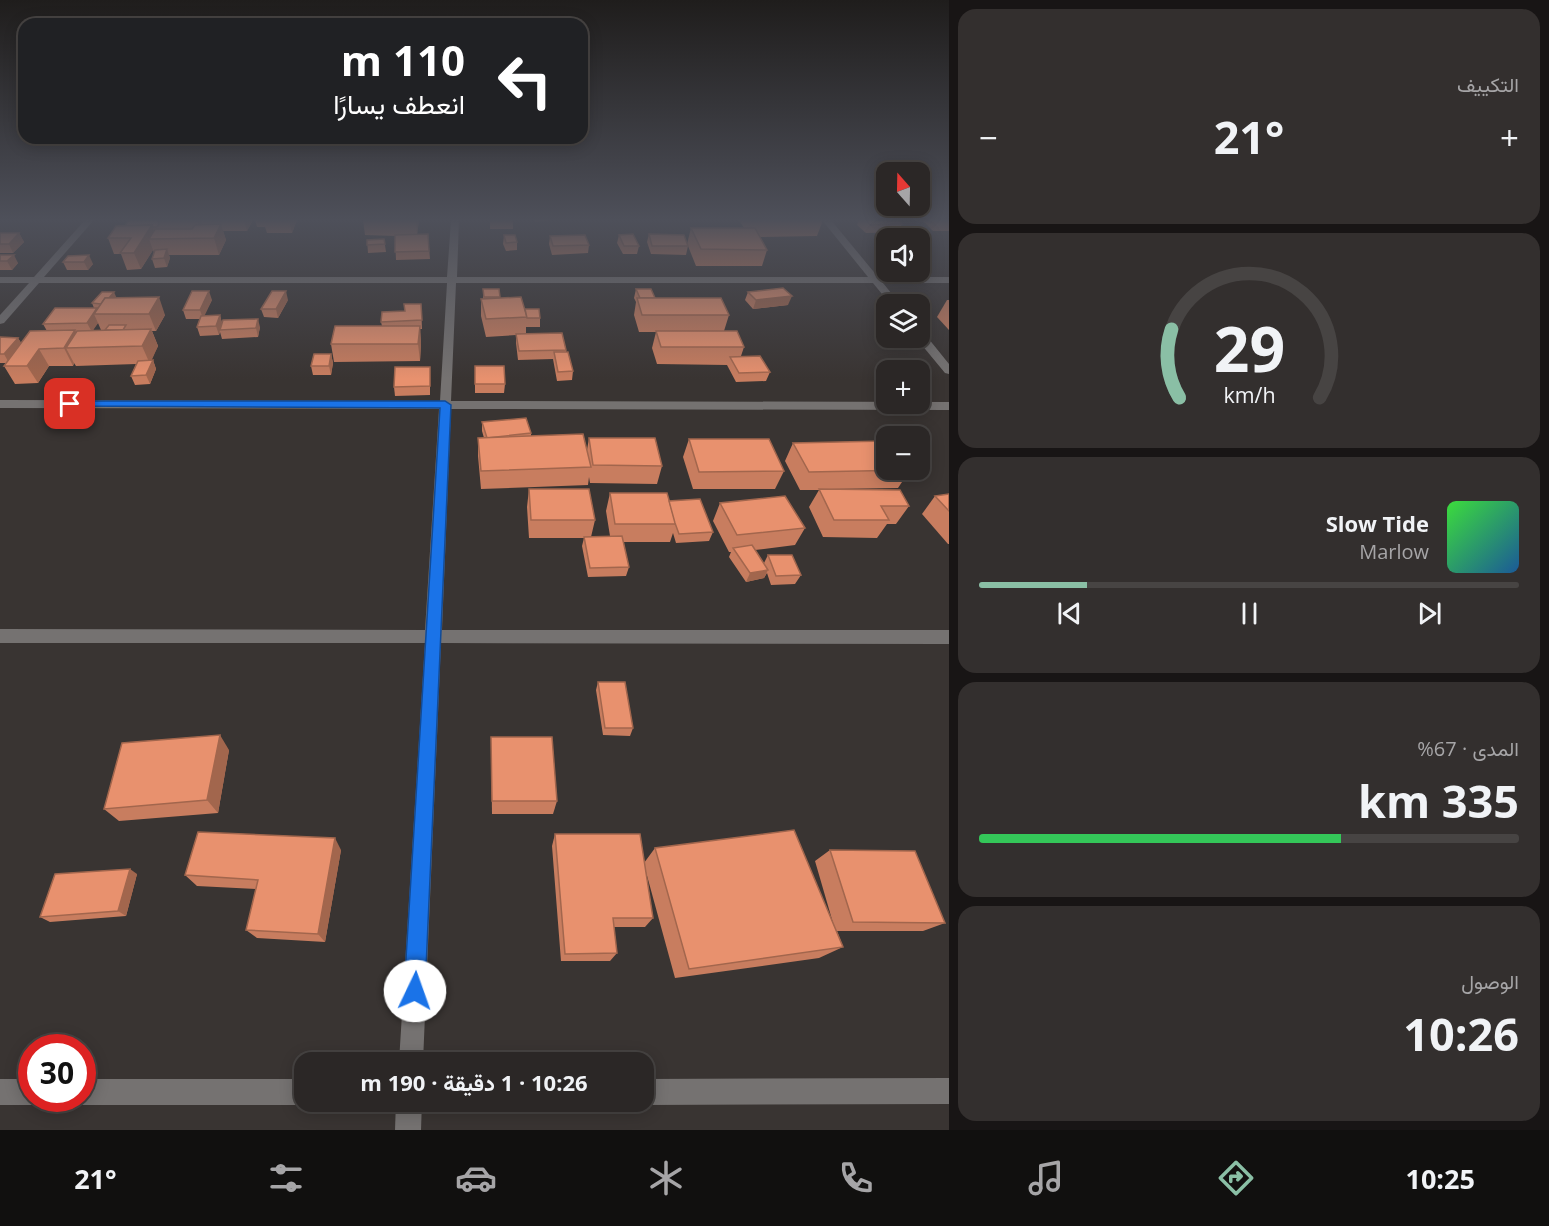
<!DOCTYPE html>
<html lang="ar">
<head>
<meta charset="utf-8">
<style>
  :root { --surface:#2b2726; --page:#332f2e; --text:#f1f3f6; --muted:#a6a5a7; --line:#474443; --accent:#8abfa5 }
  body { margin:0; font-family:"Open Sans",Vazirmatn,sans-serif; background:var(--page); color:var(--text); direction:rtl; height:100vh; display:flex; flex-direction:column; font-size:22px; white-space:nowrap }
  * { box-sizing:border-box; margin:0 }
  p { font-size:20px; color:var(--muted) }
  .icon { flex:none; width:33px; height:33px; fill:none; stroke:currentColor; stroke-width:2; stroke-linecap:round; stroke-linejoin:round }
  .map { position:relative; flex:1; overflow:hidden; direction:ltr }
  .panel { display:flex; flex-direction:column; gap:9px; padding:9px; background:#181515; width:600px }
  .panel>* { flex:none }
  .guide { position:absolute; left:18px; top:18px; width:570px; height:126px; border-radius:18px; box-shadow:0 3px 15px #0003,0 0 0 2px var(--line); direction:rtl; background:#202124; color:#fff; overflow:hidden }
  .needle { width:39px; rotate:340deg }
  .tools { position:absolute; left:876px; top:162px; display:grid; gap:12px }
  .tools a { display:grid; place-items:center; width:54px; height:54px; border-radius:12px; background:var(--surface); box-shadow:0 3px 15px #0003,0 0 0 2px var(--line); font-size:30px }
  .speed { position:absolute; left:18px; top:1034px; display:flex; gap:12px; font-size:30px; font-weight:700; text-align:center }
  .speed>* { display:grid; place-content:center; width:78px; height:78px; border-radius:50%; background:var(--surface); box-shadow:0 3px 15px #0003,0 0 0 2px var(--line); line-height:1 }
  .speed .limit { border:9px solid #d22; background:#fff; color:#111 }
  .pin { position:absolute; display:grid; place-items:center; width:51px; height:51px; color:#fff; margin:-26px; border-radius:12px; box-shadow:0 3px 9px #0006 }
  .me { position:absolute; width:66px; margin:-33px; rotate:3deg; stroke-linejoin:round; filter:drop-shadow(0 0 4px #0008) }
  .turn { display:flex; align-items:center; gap:21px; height:126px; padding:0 24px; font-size:27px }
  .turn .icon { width:78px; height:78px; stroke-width:2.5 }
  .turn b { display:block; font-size:42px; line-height:51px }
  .big { font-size:45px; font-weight:700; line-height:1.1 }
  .panel .widget { flex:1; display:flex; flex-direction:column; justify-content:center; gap:9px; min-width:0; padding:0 21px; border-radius:18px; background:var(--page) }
  .panel .dial { align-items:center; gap:0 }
  .dial svg { height:156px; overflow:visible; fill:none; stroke:var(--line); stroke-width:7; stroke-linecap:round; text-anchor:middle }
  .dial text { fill:var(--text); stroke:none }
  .song { display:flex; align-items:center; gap:18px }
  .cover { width:72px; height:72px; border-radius:9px; background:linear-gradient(135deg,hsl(120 70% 55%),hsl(210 70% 35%)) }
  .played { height:6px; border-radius:3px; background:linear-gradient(90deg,var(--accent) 20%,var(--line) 20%) }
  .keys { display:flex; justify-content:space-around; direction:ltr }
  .heat { display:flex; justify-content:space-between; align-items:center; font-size:33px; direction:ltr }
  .charge { height:9px; border-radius:4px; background:linear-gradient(90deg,#34c759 67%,var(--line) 0) }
  .trip { position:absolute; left:294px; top:1052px; width:360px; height:60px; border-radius:18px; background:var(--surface); box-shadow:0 3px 15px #0003,0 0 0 2px var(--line); font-weight:700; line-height:60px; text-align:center; direction:rtl }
  .dock { display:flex; height:96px; justify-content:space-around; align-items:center; background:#11100f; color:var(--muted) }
  .dock .icon { width:42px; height:42px }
  .dock .current { color:var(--accent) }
  .dock b { font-size:27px; color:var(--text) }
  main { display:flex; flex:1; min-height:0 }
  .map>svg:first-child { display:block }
</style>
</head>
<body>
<main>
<section class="panel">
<div class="widget"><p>التكييف</p>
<div class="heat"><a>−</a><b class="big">21°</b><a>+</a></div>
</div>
<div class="widget dial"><svg viewBox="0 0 100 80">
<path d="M14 69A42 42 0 1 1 86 69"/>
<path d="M14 69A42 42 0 0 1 10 34" stroke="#8abfa5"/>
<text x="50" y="56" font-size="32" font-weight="700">29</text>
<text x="50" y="72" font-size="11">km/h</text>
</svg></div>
<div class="widget">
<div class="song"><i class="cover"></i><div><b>Slow Tide</b><p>Marlow</p></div></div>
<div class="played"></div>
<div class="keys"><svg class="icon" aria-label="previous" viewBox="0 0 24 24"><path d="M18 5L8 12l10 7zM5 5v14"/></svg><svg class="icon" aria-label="pause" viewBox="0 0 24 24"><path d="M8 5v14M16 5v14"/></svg><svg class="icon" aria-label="next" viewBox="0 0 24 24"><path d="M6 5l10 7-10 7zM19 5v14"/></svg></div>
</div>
<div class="widget"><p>المدى · 67%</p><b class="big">335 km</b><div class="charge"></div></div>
<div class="widget"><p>الوصول</p><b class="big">10:26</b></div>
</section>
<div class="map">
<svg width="949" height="1130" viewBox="0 0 949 1130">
  <rect width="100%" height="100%" fill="#393432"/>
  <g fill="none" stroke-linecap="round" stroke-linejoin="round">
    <g fill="#757271" fill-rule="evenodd">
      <polygon points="85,220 94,220 44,277 447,277 451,220 459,220 457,277 868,277 822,220 831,220 878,277 949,277 949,283 883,283 900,304 890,304 873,283 456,283 451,401 949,402 949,410 451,409 442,630 949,630 949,644 441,643 423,1062 399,1062 425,643 0,643 0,629 425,630 439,409 0,408 0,400 440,401 447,283 39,283 4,323 0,324 0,315 29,283 0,283 0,277 34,277"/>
      <polygon points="920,332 924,333 949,364 949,374 945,373 916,338 920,338"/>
      <polygon points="949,1078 949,1104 644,1105 635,1101 644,1101 644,1079"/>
      <polygon points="0,1079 32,1079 32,1098 42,1098 41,1101 32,1105 0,1105"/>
      <polygon points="82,1079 304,1079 304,1101 313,1101 304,1105 82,1105 72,1098 82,1098"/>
      <polygon points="396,1101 422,1101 421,1130 395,1130"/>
    </g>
  </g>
  <g fill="#c87d5f" fill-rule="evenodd">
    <polygon points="129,220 253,220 247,231 223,231 226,240 219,255 169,255 170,258 167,267 155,268 152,259 154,253 153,250 141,269 127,270 121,254 114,254 108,238 125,226"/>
    <polygon points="255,220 297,220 292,233 267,233 265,227 257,227"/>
    <polygon points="363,220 419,220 417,234 428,234 430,259 396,260 395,236 365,235"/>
    <rect x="490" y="220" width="23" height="9"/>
    <polygon points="535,220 550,220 535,222"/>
    <polygon points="739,220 823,220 817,236 760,237 767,250 762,266 696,266 688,246 686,255 651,254 647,242 649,234 687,244 691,228 744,228"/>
    <polygon points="859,220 898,220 902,224 898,232 866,233 857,225"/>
    <polygon points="922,220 949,220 949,231 933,231"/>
    <polygon points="0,233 19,233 24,242 13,253 0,253"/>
    <polygon points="504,235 517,242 517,250 506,251 503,244"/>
    <polygon points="619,235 639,246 637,254 623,254 617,243"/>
    <polygon points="550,236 589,245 588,253 552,255 549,244"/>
    <polygon points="384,239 386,252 368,253 367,240"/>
    <polygon points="0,255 18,263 12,270 0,270"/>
    <polygon points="68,256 93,264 88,270 67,270 63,262"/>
    <polygon points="483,289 499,289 500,298 525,309 540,318 540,327 526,327 526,333 566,350 566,352 573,371 572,380 557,381 553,359 518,360 516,343 516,335 486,337 481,316 481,299 483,299"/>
    <polygon points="636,289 655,298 729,315 724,331 744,347 741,356 770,372 766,381 736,382 727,365 657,364 652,348 656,332 639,332 634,315 636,302 634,298"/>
    <polygon points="748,292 788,305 753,309 745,300"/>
    <path d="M116 298 165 315 156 331H152L158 346 151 360H153L156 369 150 384 135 385 131 376 136 364 76 366 74 363 73 366H49L38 383 15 384 4 366 7 363H0V337L18 338 21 343 47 331 43 324 94 308 92 303ZM98 323 101 330H93L94 328Z"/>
    <polygon points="212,300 204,315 220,315 222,323 260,327 258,337 222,339 220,332 219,335 200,336 197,327 200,319 186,319 183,310"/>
    <polygon points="288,300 278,318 264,317 261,309"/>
    <polygon points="947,300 949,300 949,330 937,317"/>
    <polygon points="421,304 422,329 420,329 421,343 420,361 334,362 331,344 382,326 381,322"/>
    <polygon points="331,354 333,363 331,375 313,375 311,366"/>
    <polygon points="475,366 505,384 504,393 475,393"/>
    <polygon points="430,367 430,395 395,396 394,387"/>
    <polygon points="482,422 531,433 531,436 587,450 589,438 662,466 657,484 590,483 589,477 588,485 481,489 478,456 478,438 484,438 482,431"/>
    <polygon points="689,439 784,471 775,489 693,489 683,457"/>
    <polygon points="793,443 910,470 898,488 830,489 909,506 896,524 887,524 877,538 823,537 809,507 819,490 800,490 785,461"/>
    <polygon points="529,489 595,520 591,537 610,536 606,511 610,493 669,500 713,532 709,541 676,543 673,533 670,542 623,542 629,567 626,576 588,577 582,546 584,538 529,538 527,507"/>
    <polygon points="949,494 949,544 948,544 922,514 935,496"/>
    <polygon points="720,503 805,528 795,545 755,550 764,563 768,555 801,575 795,584 771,585 767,573 764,578 746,582 729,557 731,552 729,552 713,521"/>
    <polygon points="598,682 633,728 630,736 603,735 596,690"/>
    <polygon points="491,737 557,801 553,814 492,814"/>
    <polygon points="229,750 218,813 119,821 104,809"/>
    <polygon points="555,834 644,863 655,848 833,923 815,861 830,850 945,923 923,931 837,931 843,947 819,958 675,978 646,872 653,918 645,927 614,927 617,953 610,961 561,961 552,846"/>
    <polygon points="341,850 325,942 257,938 246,930 256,889 197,886 185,875"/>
    <polygon points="137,874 126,916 50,922 40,917"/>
  </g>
  <g fill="#a2664d">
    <polygon points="197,220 201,220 205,231 201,235"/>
    <polygon points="244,220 253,220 247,231"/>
    <polygon points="289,220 297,220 292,233"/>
    <polygon points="416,220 419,220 417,236"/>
    <polygon points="221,224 226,240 219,255 214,238"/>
    <polygon points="152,225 157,239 149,239 153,250 141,269 134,253"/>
    <polygon points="19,233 24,242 13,253 9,244"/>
    <polygon points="167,249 170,258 167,267 164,258"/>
    <polygon points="14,255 18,263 12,270 7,261"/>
    <polygon points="89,255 93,264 88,270 84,262"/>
    <polygon points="209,291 212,300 203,319 200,310"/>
    <polygon points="286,291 288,300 278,318 276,309"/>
    <polygon points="114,292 118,301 104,304"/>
    <polygon points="792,296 788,305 753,309 756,300"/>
    <polygon points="159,297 165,315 156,331 149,314"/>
    <polygon points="97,308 94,314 98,323 92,332 87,323"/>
    <polygon points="220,315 222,324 220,330 219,335 216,326"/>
    <polygon points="258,319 260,327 258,337 256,328"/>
    <polygon points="420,326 421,343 420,361 418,344"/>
    <polygon points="151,329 158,346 150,364 142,346"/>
    <polygon points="75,330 84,348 66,348 74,363 73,366 64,348"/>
    <polygon points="18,338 24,347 9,363 4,354"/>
    <polygon points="39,349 49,366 38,383 27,366"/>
    <polygon points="331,354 333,363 331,375 329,366"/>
    <polygon points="153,360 156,369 150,384 146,375"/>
    <polygon points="768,570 764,578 746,582 750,573"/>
    <polygon points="220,735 229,750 218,813 207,800"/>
    <polygon points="335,838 341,850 325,942 318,934"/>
    <polygon points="130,869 137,874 126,916 118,911"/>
  </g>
  <g fill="#e8916e" stroke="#a2664d" stroke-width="1.5">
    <polygon points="129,220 158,220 159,224 157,227 153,227 152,225 125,226"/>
    <polygon points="865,220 898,220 902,224 870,225"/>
    <polygon points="221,224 214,238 149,239 155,229 192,229 195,225"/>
    <polygon points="152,225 134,253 120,253 131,238 108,238 116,226"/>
    <polygon points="691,228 755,228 767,250 701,249"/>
    <polygon points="0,233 19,233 9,244 0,244"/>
    <polygon points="428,234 429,251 395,252 395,235"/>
    <polygon points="633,234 639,246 624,246 619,235"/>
    <polygon points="649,234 684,235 688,246 652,246"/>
    <polygon points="504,235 515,235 517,242 506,243"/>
    <polygon points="585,235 589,245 553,246 550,236"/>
    <polygon points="384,239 385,244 367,245 367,240"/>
    <polygon points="167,249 164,258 152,259 155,250"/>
    <polygon points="0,255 14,255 7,261 0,261"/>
    <polygon points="89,255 84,262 63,262 68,256"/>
    <polygon points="783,288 792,296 756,300 748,292"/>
    <polygon points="483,289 499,289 500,297 484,297"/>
    <polygon points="636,289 651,289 655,298 640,298"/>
    <polygon points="192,291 209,291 200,310 183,310"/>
    <polygon points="272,291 286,291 276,309 261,309"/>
    <polygon points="102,292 114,292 109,298 105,298 101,304 92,303"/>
    <polygon points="159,297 149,314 94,314 105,298"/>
    <polygon points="521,297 527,317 486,319 481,299"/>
    <polygon points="637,298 721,298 729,315 642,315"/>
    <polygon points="404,304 421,304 422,320 381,322 382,312 405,311"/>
    <polygon points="55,308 97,308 87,323 43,324"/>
    <polygon points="525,309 539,309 540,318 527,318"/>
    <polygon points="220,315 216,326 197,327 201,316"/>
    <polygon points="258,319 256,328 220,330 223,320"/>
    <polygon points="109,325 126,325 123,330 105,330"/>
    <polygon points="335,326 420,326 418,344 331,344"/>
    <polygon points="151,329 142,346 66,348 77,331"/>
    <polygon points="75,330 64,348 39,349 27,366 4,366 30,331"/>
    <polygon points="656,331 737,331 744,347 661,347"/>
    <polygon points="562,333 566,350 519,351 516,334"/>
    <polygon points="0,337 18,338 4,354 0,354"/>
    <polygon points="554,352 568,352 573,371 558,372"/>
    <polygon points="314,354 331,354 329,366 311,366"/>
    <polygon points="760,356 770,372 739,373 730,357"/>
    <polygon points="153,360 146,375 131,376 138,361"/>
    <polygon points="475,366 504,366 505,384 475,384"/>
    <polygon points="395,367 430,367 430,386 394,387"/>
    <polygon points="526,418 531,433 487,438 482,422"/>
    <polygon points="583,434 591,467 481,471 478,438"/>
    <polygon points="589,438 655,438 662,466 593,465"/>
    <polygon points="689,439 769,439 784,471 699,472"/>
    <polygon points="886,441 886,470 910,470 809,472 793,443"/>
    <polygon points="529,489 589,489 595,520 531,520"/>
    <polygon points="819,489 900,490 909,506 881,506 889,520 834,520"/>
    <polygon points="610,493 667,493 676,524 615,524"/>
    <polygon points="949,494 949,511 935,496"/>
    <polygon points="785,496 805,528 737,535 720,503"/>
    <polygon points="700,499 713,532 679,534 675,523 669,501"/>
    <polygon points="622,536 629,567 590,568 584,537"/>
    <polygon points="752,545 768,570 750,573 733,548"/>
    <polygon points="768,555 792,555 801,575 776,576"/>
    <polygon points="598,682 625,682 633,728 605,728"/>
    <polygon points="220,735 207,800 104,809 122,743"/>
    <polygon points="491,737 552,737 557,801 492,801"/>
    <polygon points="794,830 843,947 689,969 655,848"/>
    <polygon points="198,832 335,838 318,934 246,930 258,880 185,875"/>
    <polygon points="555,834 640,834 653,918 613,918 617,953 565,954"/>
    <polygon points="830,850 915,851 945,923 853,922"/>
    <polygon points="130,869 118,911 40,917 55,874"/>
  </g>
  <linearGradient id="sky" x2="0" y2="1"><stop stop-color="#1f1d1c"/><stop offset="0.58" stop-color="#4e505a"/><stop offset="1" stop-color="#4e505a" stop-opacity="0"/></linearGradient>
  <rect width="949" height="379" fill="url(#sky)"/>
  <polygon fill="#1a73e8" stroke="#114b97" stroke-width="1.5" points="70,401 445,401 451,405 425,991 422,999 415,1002 407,999 404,991 440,408 67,406 65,404"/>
</svg>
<div class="tools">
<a><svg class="needle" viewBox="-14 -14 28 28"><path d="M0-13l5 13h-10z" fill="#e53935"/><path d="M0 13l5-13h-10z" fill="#a6a5a7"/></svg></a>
<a><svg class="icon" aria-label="sound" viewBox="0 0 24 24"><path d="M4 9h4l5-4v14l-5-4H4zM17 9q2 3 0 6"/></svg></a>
<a><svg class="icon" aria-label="layers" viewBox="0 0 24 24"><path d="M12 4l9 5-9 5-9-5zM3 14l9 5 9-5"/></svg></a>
<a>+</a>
<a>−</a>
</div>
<div class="speed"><div class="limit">30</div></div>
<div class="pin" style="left:70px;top:404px;background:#d93025"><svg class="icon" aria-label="arrive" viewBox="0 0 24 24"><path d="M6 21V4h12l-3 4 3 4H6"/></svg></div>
<svg class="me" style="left:415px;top:991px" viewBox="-20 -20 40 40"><circle r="19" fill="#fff"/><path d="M0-13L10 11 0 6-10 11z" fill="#1a73e8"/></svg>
<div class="trip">10:26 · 1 دقيقة · 190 m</div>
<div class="guide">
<div class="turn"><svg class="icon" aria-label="left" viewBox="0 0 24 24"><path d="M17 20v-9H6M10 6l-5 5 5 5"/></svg><div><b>110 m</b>انعطف يسارًا</div></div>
</div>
</div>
</main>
<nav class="dock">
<b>10:25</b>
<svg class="icon current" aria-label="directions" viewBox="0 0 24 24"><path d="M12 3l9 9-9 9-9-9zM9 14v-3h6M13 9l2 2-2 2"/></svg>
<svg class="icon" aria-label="music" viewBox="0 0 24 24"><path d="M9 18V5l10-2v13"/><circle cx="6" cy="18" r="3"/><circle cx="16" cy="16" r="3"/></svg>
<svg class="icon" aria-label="phone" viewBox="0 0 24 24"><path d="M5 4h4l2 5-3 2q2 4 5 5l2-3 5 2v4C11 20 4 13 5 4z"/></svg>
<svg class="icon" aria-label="climate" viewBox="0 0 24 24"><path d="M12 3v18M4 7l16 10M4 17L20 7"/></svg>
<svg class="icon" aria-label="car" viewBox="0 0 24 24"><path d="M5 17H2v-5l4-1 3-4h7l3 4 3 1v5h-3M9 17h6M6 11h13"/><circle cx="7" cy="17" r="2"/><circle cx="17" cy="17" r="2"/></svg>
<svg class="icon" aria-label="filters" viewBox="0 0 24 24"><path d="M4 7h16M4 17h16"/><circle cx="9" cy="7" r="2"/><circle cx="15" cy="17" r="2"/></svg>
<b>21°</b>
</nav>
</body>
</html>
